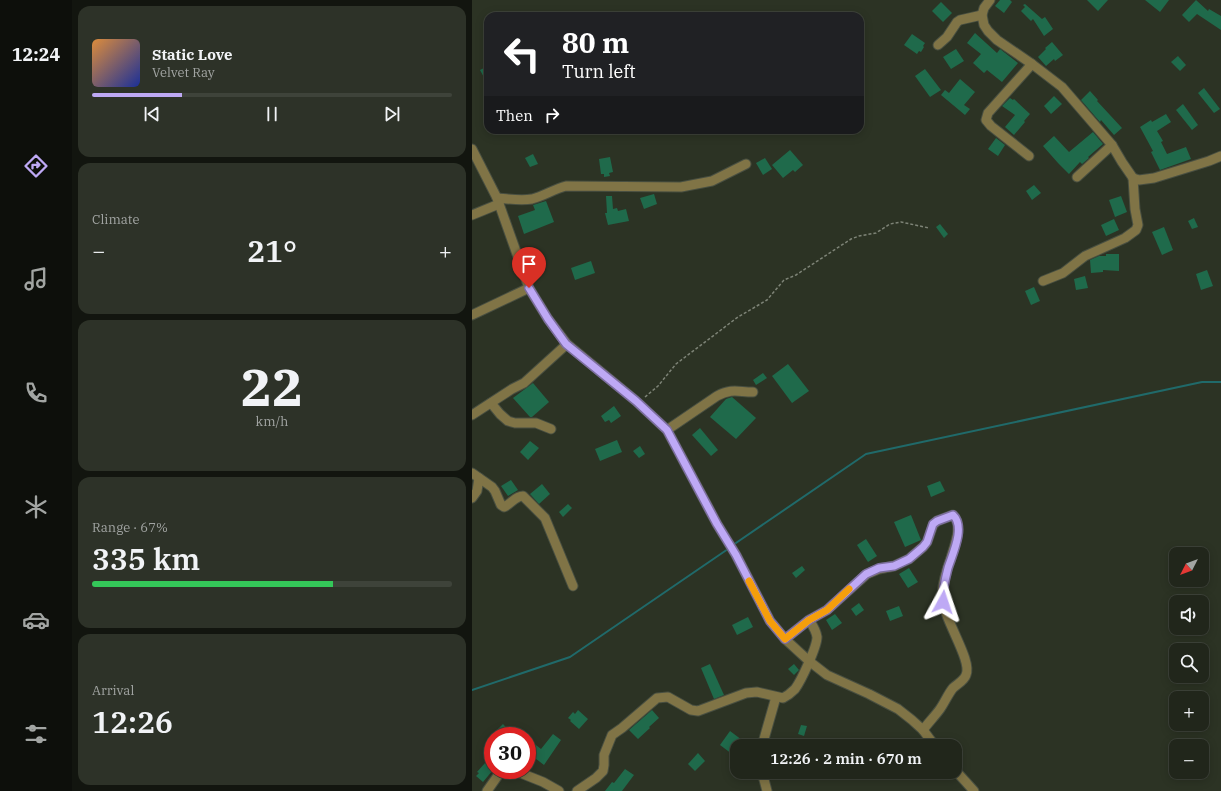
<!DOCTYPE html>
<html lang="en">
<head>
<meta charset="utf-8">
<style>
  :root { --surface:#21261b; --page:#2d3228; --text:#f1f3f6; --muted:#a2a5a3; --line:#3e433a; --accent:#bea9f5 }
  body { margin:0; font-family:"IBM Plex Serif",serif; background:var(--page); color:var(--text); height:100vh; display:flex; flex-direction:column; font-size:15px; white-space:nowrap }
  * { box-sizing:border-box; margin:0 }
  p { font-size:13px; color:var(--muted) }
  .icon { flex:none; width:22px; height:22px; fill:none; stroke:currentColor; stroke-width:2; stroke-linecap:round; stroke-linejoin:round }
  .map { position:relative; flex:1; overflow:hidden }
  .panel { display:flex; flex-direction:column; gap:6px; padding:6px; background:#12150f; width:400px }
  .panel>* { flex:none }
  .guide { position:absolute; left:12px; top:12px; width:380px; height:122px; border-radius:12px; box-shadow:0 2px 10px #0003,0 0 0 1px var(--line); background:#202124; color:#fff; overflow:hidden }
  .needle { width:26px; rotate:228deg }
  .tools { position:absolute; left:697px; top:547px; display:grid; gap:8px }
  .tools a { display:grid; place-items:center; width:40px; height:40px; border-radius:8px; background:var(--surface); box-shadow:0 2px 10px #0003,0 0 0 1px var(--line); font-size:20px }
  .speed { position:absolute; left:12px; top:727px; display:flex; gap:8px; font-size:20px; font-weight:700; text-align:center }
  .speed>* { display:grid; place-content:center; width:52px; height:52px; border-radius:50%; background:var(--surface); box-shadow:0 2px 10px #0003,0 0 0 1px var(--line); line-height:1 }
  .speed .limit { border:6px solid #d22; background:#fff; color:#111 }
  .pin { position:absolute; display:grid; place-items:center; width:34px; height:34px; color:#fff; margin:-41px -17px; border-radius:50% 50% 50% 0; rotate:-45deg; box-shadow:0 0 4px #0007 }
  .pin .icon { rotate:45deg }
  .me { position:absolute; width:44px; margin:-22px; rotate:5deg; stroke-linejoin:round; filter:drop-shadow(0 0 3px #0008) }
  .turn { display:flex; align-items:center; gap:14px; height:84px; padding:0 12px; font-size:18px }
  .turn .icon { width:52px; height:52px; stroke-width:2.5 }
  .turn b { display:block; font-size:28px; line-height:34px }
  .then { display:flex; align-items:center; height:38px; padding:0 12px; background:#0003; gap:8px; font-size:15px }
  .big { font-size:30px; font-weight:600; line-height:1.1 }
  .panel .widget { flex:1; display:flex; flex-direction:column; justify-content:center; gap:6px; min-width:0; padding:0 14px; border-radius:12px; background:var(--page) }
  .panel .dial { align-items:center; gap:0 }
  .dial b { font-size:52px; line-height:1 }
  .song { display:flex; align-items:center; gap:12px }
  .cover { width:48px; height:48px; border-radius:6px; background:linear-gradient(135deg,hsl(30 70% 55%),hsl(230 70% 35%)) }
  .played { height:4px; border-radius:2px; background:linear-gradient(90deg,var(--accent) 25%,var(--line) 25%) }
  .keys { display:flex; justify-content:space-around; direction:ltr }
  .heat { display:flex; justify-content:space-between; align-items:center; font-size:22px; direction:ltr }
  .charge { height:6px; border-radius:3px; background:linear-gradient(90deg,#34c759 67%,var(--line) 0) }
  .trip { position:absolute; left:258px; top:739px; width:232px; height:40px; border-radius:12px; background:var(--surface); box-shadow:0 2px 10px #0003,0 0 0 1px var(--line); font-weight:600; line-height:40px; text-align:center }
  main { display:flex; flex:1; min-height:0 }
  .tabs { display:flex; flex-direction:column; width:72px; justify-content:space-around; align-items:center; background:#0d0f0b; color:var(--muted) }
  .tabs .icon { width:28px; height:28px }
  .tabs .active { color:var(--accent) }
  .tabs b { font-size:18px; color:var(--text) }
  .map>svg:first-child { display:block }
</style>
</head>
<body>
<main>
<nav class="tabs">
<b>12:24</b>
<svg class="icon active" aria-label="directions" viewBox="0 0 24 24"><path d="M12 3l9 9-9 9-9-9zM9 14v-3h6M13 9l2 2-2 2"/></svg>
<svg class="icon" aria-label="music" viewBox="0 0 24 24"><path d="M9 18V5l10-2v13"/><circle cx="6" cy="18" r="3"/><circle cx="16" cy="16" r="3"/></svg>
<svg class="icon" aria-label="phone" viewBox="0 0 24 24"><path d="M5 4h4l2 5-3 2q2 4 5 5l2-3 5 2v4C11 20 4 13 5 4z"/></svg>
<svg class="icon" aria-label="climate" viewBox="0 0 24 24"><path d="M12 3v18M4 7l16 10M4 17L20 7"/></svg>
<svg class="icon" aria-label="car" viewBox="0 0 24 24"><path d="M5 17H2v-5l4-1 3-4h7l3 4 3 1v5h-3M9 17h6M6 11h13"/><circle cx="7" cy="17" r="2"/><circle cx="17" cy="17" r="2"/></svg>
<svg class="icon" aria-label="filters" viewBox="0 0 24 24"><path d="M4 7h16M4 17h16"/><circle cx="9" cy="7" r="2"/><circle cx="15" cy="17" r="2"/></svg>
</nav>
<section class="panel">
<div class="widget">
<div class="song"><i class="cover"></i><div><b>Static Love</b><p>Velvet Ray</p></div></div>
<div class="played"></div>
<div class="keys"><svg class="icon" aria-label="previous" viewBox="0 0 24 24"><path d="M18 5L8 12l10 7zM5 5v14"/></svg><svg class="icon" aria-label="pause" viewBox="0 0 24 24"><path d="M8 5v14M16 5v14"/></svg><svg class="icon" aria-label="next" viewBox="0 0 24 24"><path d="M6 5l10 7-10 7zM19 5v14"/></svg></div>
</div>
<div class="widget"><p>Climate</p>
<div class="heat"><a>−</a><b class="big">21°</b><a>+</a></div>
</div>
<div class="widget dial"><b>22</b><p>km/h</p></div>
<div class="widget"><p>Range · 67%</p><b class="big">335 km</b><div class="charge"></div></div>
<div class="widget"><p>Arrival</p><b class="big">12:26</b></div>
</section>
<div class="map">
<svg width="749" height="791" viewBox="0 0 749 791">
  <rect width="100%" height="100%" fill="#2c3324"/>
  <g fill="none" stroke-linecap="round" stroke-linejoin="round">
    <g stroke="#206a6a" stroke-width="2">
      <polyline points="261,545 394,454 730,382 749,382"/>
      <polyline points="0,690 98,657 256,549"/>
    </g>
  </g>
  <g fill="#1f6a4b">
    <polygon points="528,0 538,0 540,2 532,13 523,6"/>
    <polygon points="615,0 636,0 626,11"/>
    <polygon points="673,0 697,0 688,12"/>
    <polygon points="724,0 736,11 737,9 749,16 749,30 725,14 717,22 710,15"/>
    <polygon points="469,2 480,13 471,22 460,11"/>
    <polygon points="553,4 570,19 573,17 581,29 572,36 561,19 559,21 549,11 553,7 551,5"/>
    <polygon points="503,33 525,53 528,49 546,63 530,82 515,70 512,73 501,63 509,54 495,43"/>
    <polygon points="440,34 453,43 451,46 452,47 449,52 447,51 445,54 432,45"/>
    <polygon points="580,42 591,55 583,61 582,59 574,66 566,57 574,49 573,48"/>
    <polygon points="484,49 492,61 479,69 471,57"/>
    <polygon points="706,56 714,65 708,71 699,62"/>
    <polygon points="16,66 16,85 8,70"/>
    <polygon points="453,69 469,90 458,97 443,76"/>
    <polygon points="488,79 503,92 492,105 498,109 493,115 469,95 473,90 477,93"/>
    <polygon points="732,88 748,109 742,113 726,93"/>
    <polygon points="618,91 626,100 625,101 650,128 642,135 629,120 628,122 609,100"/>
    <polygon points="582,96 590,104 579,114 572,106"/>
    <polygon points="538,98 541,100 542,99 558,114 552,121 553,122 542,135 533,127 543,115 530,106"/>
    <polygon points="711,104 726,125 720,130 704,110"/>
    <polygon points="694,114 699,122 685,131 691,141 689,142 695,154 714,147 719,159 688,170 679,152 681,151 668,127 679,120 680,122"/>
    <polygon points="621,132 631,144 616,157 617,158 610,164 608,162 597,174 586,163 571,146 582,136 597,152"/>
    <polygon points="524,138 533,145 526,156 516,149"/>
    <polygon points="318,150 331,165 323,172 321,170 311,178 300,165"/>
    <polygon points="61,154 66,164 58,167 53,158"/>
    <polygon points="138,157 141,172 137,173 138,176 132,177 132,174 129,174 127,159"/>
    <polygon points="293,158 300,169 291,175 284,163"/>
    <polygon points="562,185 569,193 560,200 554,191"/>
    <polygon points="182,194 185,204 172,209 168,198"/>
    <polygon points="134,196 140,196 141,209 145,208 146,211 154,209 157,221 136,225 133,213 135,213"/>
    <polygon points="649,196 655,212 643,217 637,200"/>
    <polygon points="74,201 82,222 52,234 46,216 63,210 61,205"/>
    <polygon points="722,218 726,227 720,229 716,221"/>
    <polygon points="642,219 647,230 634,236 629,225"/>
    <polygon points="468,224 476,234 472,238 464,227"/>
    <polygon points="692,227 701,250 690,255 680,232"/>
    <polygon points="634,254 647,254 647,271 631,270 631,272 619,273 618,260 627,256 634,256"/>
    <polygon points="119,261 123,273 103,280 99,268"/>
    <polygon points="735,270 741,286 729,290 724,274"/>
    <polygon points="613,276 616,288 604,290 602,279"/>
    <polygon points="562,287 568,301 559,305 553,291"/>
    <polygon points="316,364 337,391 320,403 300,376"/>
    <polygon points="291,373 295,378 284,385 281,380"/>
    <polygon points="61,383 77,402 60,417 58,417 41,398"/>
    <polygon points="260,397 284,418 264,439 238,417 254,399"/>
    <polygon points="142,406 149,416 139,423 137,420 133,422 129,416"/>
    <polygon points="228,428 246,450 239,456 220,435"/>
    <polygon points="145,440 150,452 128,461 123,449"/>
    <polygon points="58,441 67,448 56,460 48,452"/>
    <polygon points="168,446 173,454 167,458 161,451"/>
    <polygon points="39,480 46,490 36,496 29,486"/>
    <polygon points="468,481 473,491 459,497 455,486"/>
    <polygon points="70,484 78,494 67,504 58,494"/>
    <polygon points="96,504 100,508 91,517 87,512"/>
    <polygon points="439,515 449,540 433,547 422,522"/>
    <polygon points="394,539 405,556 396,562 385,545"/>
    <polygon points="330,566 333,570 324,578 320,573"/>
    <polygon points="437,568 446,582 436,588 427,574"/>
    <polygon points="387,603 392,610 384,616 379,609"/>
    <polygon points="427,606 431,616 418,621 414,611"/>
    <polygon points="363,614 370,623 360,630 354,620"/>
    <polygon points="276,617 281,627 265,635 260,625"/>
    <polygon points="238,664 252,695 242,699 229,668"/>
    <polygon points="322,664 327,670 322,675 316,669"/>
    <polygon points="106,710 116,719 107,729 98,721 99,720 96,718 101,712 103,714"/>
    <polygon points="180,710 187,718 177,727 178,728 166,739 157,730"/>
    <polygon points="31,724 42,736 27,736 23,732"/>
    <polygon points="329,725 335,726 332,736 326,734"/>
    <polygon points="258,731 270,740 260,754 248,745"/>
    <polygon points="81,734 89,740 72,765 55,752 55,749 60,742 69,749"/>
    <polygon points="226,753 233,761 223,771 216,764"/>
    <polygon points="13,763 21,770 11,782 4,776 7,773 5,772"/>
    <polygon points="153,769 162,775 150,791 133,791 140,782 142,783"/>
  </g>
  <g fill="none" stroke-linecap="round" stroke-linejoin="round">
    <g stroke="#484f41" stroke-width="11">
      <g id="minor">
        <polyline points="518,0 512,8 510,15 512,25 516,31 525,40 560,64 590,87 640,145 650,162 661,178 667,180 682,178 737,161 749,156"/>
        <polyline points="466,45 475,37 485,22 488,20 510,15"/>
        <polyline points="0,149 25,198 57,288 76,319 95,344 164,401 195,430 245,524 264,555 298,621 313,639 337,661 355,675 397,694 426,709 440,720 451,730 463,746"/>
        <polyline points="557,156 519,126 514,120 516,113 560,64"/>
        <polyline points="605,177 640,145"/>
        <path d="M25 198C36 199 49 201 60 199 72 196 82 189 94 186L209 187 240 181 274 164"/>
        <polyline points="0,215 27,204"/>
        <polyline points="571,281 591,273 613,256 653,238 664,230 666,225 663,209 661,178"/>
        <polyline points="0,315 57,288"/>
        <polyline points="19,403 28,414 36,421 43,423 64,423 79,429"/>
        <polyline points="0,415 40,389 52,383 95,344"/>
        <path d="M195 430 245 396C260 388 266 392 281 392"/>
        <path d="M0 473 20 487 23 491 29 505 32 507C39 504 43 496 51 496L73 518 101 586"/>
        <polyline points="0,498 5,491 7,478"/>
        <path d="M313 639 337 620 355 610 395 574 407 569 422 566 437 559 451 547 455 542 461 525 465 521 481 515C492 526 482 546 479 558 475 569 471 583 470 594 469 616 501 660 494 675 492 681 485 684 481 688 476 694 473 702 468 709 463 716 456 723 451 730"/>
        <polyline points="290,746 304,697"/>
        <polyline points="41,770 71,782 87,791"/>
        <polyline points="483,770 502,791"/>
        <polyline points="290,772 295,791"/>
        <polyline points="15,791 27,774 39,770"/>
        <path d="M105 791 124 778 131 771 132 765V755L140 735 150 728 185 698 196 697 219 710 226 711 274 693 285 692 311 698C315 696 319 693 323 689 329 681 345 647 345 637 344 630 341 626 337 620"/>
      </g>
    </g>
    <polyline stroke="#7e8477" stroke-width="1.5" stroke-dasharray="3 2" stroke-linecap="butt" points="173,397 186,386 204,364 266,317 295,300 312,280 324,275 379,239 387,236 404,233 418,224 429,222 457,228"/>
    <use href="#minor" stroke="#807446" stroke-width="9"/>
  </g>
  <g fill="none" stroke-linecap="round" stroke-linejoin="round">
    <g stroke="#7c6e9f" stroke-width="10">
      <path id="route" d="M57 288 76 319 94 344 164 401 195 430 245 524 264 555 298 621 313 639 337 620 355 610 394 574 407 568 422 566 437 559 451 547 455 542 461 524 465 521 481 515C494 527 480 555 476 568 473 580 470 591 471 602"/>
    </g>
    <use href="#route" stroke="#bea9f5" stroke-width="7"/>
    <polyline stroke="#f59e0b" stroke-width="7" points="277,581 298,621 313,639 337,620 355,610 377,589"/>
  </g>
</svg>
<div class="tools">
<a><svg class="needle" viewBox="-14 -14 28 28"><path d="M0-13l5 13h-10z" fill="#e53935"/><path d="M0 13l5-13h-10z" fill="#a2a5a3"/></svg></a>
<a><svg class="icon" aria-label="sound" viewBox="0 0 24 24"><path d="M4 9h4l5-4v14l-5-4H4zM17 9q2 3 0 6"/></svg></a>
<a><svg class="icon" aria-label="search" viewBox="0 0 24 24"><circle cx="10" cy="10" r="6"/><path d="M15 15l6 6"/></svg></a>
<a>+</a>
<a>−</a>
</div>
<div class="speed"><div class="limit">30</div></div>
<div class="pin" style="left:57px;top:288px;background:#d93025"><svg class="icon" aria-label="arrive" viewBox="0 0 24 24"><path d="M6 21V4h12l-3 4 3 4H6"/></svg></div>
<svg class="me" style="left:471px;top:602px" viewBox="-20 -20 40 40"><path d="M0-17L14 15 0 8-14 15z" fill="#bea9f5" stroke="#fff" stroke-width="4"/></svg>
<div class="trip">12:26 · 2 min · 670 m</div>
<div class="guide">
<div class="turn"><svg class="icon" aria-label="left" viewBox="0 0 24 24"><path d="M17 20v-9H6M10 6l-5 5 5 5"/></svg><div><b>80 m</b>Turn left</div></div>
<div class="then">Then<svg class="icon" aria-label="right" viewBox="0 0 24 24"><path d="M7 20v-9h11M14 6l5 5-5 5"/></svg></div>
</div>
</div>
</main>
</body>
</html>
